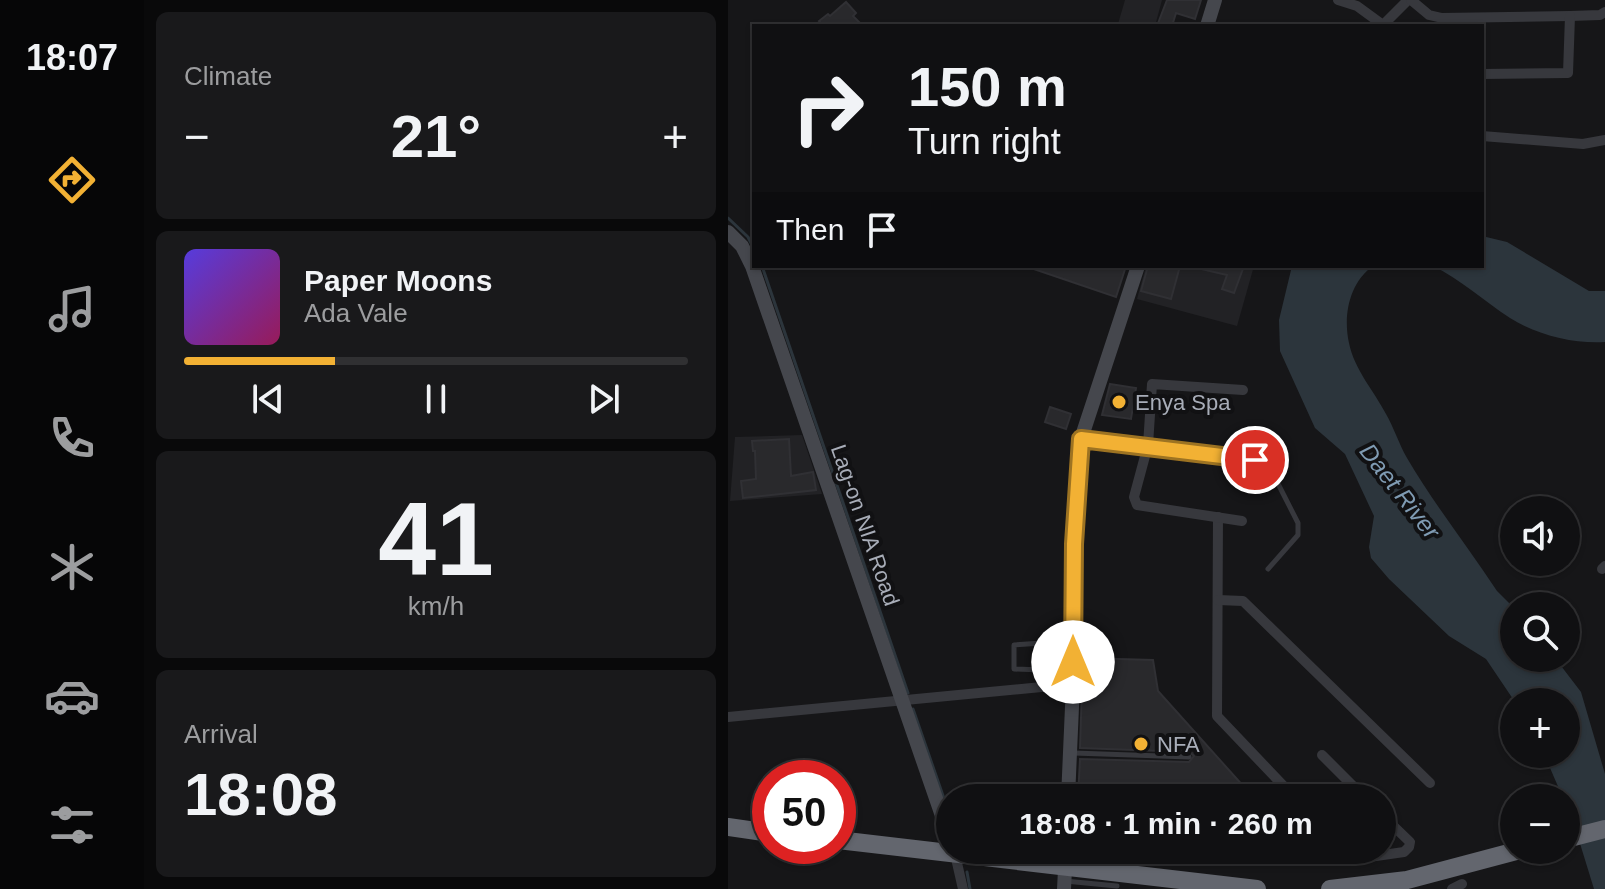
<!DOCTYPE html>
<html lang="en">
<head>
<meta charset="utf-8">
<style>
  :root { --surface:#101012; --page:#19191b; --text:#f1f3f6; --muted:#9c9d9f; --line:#303032; --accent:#f2b134 }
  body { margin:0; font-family:Helvetica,sans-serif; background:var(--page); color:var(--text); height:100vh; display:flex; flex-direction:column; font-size:30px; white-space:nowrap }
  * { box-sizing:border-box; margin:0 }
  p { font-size:26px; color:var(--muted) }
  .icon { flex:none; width:44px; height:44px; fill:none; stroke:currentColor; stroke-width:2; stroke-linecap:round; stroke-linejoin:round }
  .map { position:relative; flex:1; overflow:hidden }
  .panel { display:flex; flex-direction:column; gap:12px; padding:12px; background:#09090a; width:584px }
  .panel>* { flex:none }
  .top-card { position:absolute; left:24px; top:24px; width:732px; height:244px; border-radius:0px; box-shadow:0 2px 6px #0004,0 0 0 2px var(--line); background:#101012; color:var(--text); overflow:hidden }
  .tools { position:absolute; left:772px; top:496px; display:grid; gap:16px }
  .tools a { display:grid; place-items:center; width:80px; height:80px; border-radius:50%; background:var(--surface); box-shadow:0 2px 6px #0004,0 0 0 2px var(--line); font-size:40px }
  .speed { position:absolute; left:24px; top:760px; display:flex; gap:16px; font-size:40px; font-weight:700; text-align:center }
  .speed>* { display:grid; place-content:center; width:104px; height:104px; border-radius:50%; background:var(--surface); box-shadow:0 2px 6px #0004,0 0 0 2px var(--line); line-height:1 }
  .speed .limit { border:12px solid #d22; background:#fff; color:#111 }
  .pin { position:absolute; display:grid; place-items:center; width:68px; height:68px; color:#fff; margin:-34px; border:4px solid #fff; border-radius:50%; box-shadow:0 2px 8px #0007 }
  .me { position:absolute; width:88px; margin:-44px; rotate:0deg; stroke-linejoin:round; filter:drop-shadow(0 0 6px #0008) }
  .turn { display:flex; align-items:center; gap:28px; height:168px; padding:0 24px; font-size:36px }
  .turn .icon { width:104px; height:104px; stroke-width:2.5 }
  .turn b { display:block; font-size:56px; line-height:68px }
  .then { display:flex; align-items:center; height:76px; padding:0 24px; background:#0003; gap:16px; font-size:30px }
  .big { font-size:60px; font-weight:800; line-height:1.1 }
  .panel .widget { flex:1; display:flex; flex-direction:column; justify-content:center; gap:12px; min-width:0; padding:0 28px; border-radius:12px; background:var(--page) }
  .panel .dial { align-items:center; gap:0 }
  .dial b { font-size:104px; line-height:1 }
  .song { display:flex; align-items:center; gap:24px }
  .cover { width:96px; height:96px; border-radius:12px; background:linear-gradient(135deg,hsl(250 70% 55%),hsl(330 70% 35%)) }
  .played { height:8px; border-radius:4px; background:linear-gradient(90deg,var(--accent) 30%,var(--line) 30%) }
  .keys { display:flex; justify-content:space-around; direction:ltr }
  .heat { display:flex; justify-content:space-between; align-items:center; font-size:44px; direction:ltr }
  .trip { position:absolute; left:208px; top:784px; width:460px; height:80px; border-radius:40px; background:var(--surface); box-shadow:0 2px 6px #0004,0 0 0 2px var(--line); font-weight:800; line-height:80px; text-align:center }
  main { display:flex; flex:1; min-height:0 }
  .tab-bar { display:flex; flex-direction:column; width:144px; justify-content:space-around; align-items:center; background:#060607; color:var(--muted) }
  .tab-bar .icon { width:56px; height:56px }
  .tab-bar .on { color:var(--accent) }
  .tab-bar b { font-size:36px; color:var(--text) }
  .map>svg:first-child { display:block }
</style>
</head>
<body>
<main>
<nav class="tab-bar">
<b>18:07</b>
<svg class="icon on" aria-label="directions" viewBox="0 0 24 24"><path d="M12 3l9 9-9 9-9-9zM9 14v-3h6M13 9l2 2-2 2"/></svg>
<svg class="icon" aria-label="music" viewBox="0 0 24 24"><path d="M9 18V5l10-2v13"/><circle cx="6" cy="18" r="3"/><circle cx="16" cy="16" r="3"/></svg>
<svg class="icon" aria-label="phone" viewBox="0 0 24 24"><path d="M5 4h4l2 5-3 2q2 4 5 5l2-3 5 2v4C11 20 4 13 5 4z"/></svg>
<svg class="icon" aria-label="climate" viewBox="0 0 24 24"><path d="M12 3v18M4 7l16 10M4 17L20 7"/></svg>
<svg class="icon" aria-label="car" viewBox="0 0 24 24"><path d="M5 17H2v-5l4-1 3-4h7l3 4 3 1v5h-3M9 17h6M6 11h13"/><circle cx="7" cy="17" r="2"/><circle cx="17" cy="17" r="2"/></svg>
<svg class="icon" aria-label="filters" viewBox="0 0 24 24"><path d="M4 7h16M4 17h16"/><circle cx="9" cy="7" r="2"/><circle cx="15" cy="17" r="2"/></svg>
</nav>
<section class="panel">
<div class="widget"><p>Climate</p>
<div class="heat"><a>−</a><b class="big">21°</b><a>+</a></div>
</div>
<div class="widget">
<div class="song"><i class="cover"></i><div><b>Paper Moons</b><p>Ada Vale</p></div></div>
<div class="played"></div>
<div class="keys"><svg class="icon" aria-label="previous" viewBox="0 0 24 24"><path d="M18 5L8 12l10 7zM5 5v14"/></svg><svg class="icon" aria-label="pause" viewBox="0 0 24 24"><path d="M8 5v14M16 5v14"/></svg><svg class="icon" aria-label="next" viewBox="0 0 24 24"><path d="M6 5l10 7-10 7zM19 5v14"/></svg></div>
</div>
<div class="widget dial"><b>41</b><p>km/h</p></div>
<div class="widget"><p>Arrival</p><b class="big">18:08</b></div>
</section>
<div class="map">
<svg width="877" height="889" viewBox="0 0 877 889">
  <rect width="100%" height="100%" fill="#161618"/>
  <g fill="#222225">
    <polygon points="397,0 434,0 427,26 390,24"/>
    <polygon points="418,266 526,266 509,326 409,299"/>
    <polygon points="74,435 94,494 2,501 7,437"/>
  </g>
  <g fill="#2c353c">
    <path d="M754 236 779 242 861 291H877V342C846 344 809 335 782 318 756 301 732 279 705 266H754Z"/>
    <path d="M564 266H645C621 283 615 316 621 343 626 369 646 391 658 414 666 428 671 444 679 458 706 504 740 547 769 591L786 608V658H827L853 692 877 774V889H866L838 798H835L816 754H838V702H787L758 659 721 636 661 579 643 558 641 547 646 516 617 454 587 428 552 351 551 320Z"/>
  </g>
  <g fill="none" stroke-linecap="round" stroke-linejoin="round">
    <g stroke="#2c353c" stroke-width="3">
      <polyline points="0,218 20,237 26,249"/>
      <polyline points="34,266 180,693"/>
      <polyline points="185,709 222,816"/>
      <polyline points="239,872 242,889"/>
    </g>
  </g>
  <g fill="#29292c" stroke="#303034" stroke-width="2">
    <polygon points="439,0 473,0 467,19 448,13 444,26 429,26"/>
    <polygon points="118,2 128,13 125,16 135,26 96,26 91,21 100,14 102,16"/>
    <polygon points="297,266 398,266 388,297"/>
    <polygon points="420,266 452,266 443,299 413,291"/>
    <polygon points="473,266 516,266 506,293 494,289 499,275 473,269"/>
    <polygon points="382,384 408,388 403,419 374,415"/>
    <polygon points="322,407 343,414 338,429 317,422"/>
    <polygon points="61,439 63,476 85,472 88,490 15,498 13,481 28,479 27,451 25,451 24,441"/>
    <polygon points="355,658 425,660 430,691 526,798 350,798 352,759 461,762 466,756 461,752 352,748"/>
    <polygon points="406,850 496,850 494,861 406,857"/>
  </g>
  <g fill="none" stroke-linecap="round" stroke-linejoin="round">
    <g stroke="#37383d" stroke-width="5">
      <polyline points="421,445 527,460 541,466 570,523 570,535 540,569"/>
      <polyline points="319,643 319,667 314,670 286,669 286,645 345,641"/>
      <polyline points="346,753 461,757"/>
      <polyline points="337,881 389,886"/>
    </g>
    <g stroke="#37383d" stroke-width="10">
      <polyline points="610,0 629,6 655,25 680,0"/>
      <polyline points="683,0 701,15 714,18 842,16 872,15 877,12"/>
      <polyline points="754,74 840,73 842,16"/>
      <polyline points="754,136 855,144 877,140"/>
      <polyline points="353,439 420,445"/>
      <polyline points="490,517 489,716 567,798"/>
      <polyline points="514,521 409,505 406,497 420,445 424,384 515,390"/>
      <polyline points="874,569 877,566"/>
      <polyline points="490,600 515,601 702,783"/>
      <polyline points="0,717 345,684"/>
      <polyline points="594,755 637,798"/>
      <polyline points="616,850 627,859 676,852 681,847 682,842 654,815"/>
      <polyline points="227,854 235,889"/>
      <polyline points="724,889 734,884"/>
    </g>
    <g stroke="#45474d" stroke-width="14">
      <polyline points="479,26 487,0"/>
      <polyline points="0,232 14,246 24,266 222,839"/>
      <polyline points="340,798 345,684 346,544 353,439 410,266"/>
      <polyline points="336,889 338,850"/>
    </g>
    <g stroke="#63666e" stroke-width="18">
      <polyline points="0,827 42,833"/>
      <polyline points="838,839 877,829"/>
      <polyline points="110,840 529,889"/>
      <polyline points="602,889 679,880 792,850"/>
    </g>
  </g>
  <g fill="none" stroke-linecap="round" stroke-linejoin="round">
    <g stroke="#9d7322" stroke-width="20">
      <polyline id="route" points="345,662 346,544 353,439 527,460"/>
    </g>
    <use href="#route" stroke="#f2b134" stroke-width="14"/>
  </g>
  <g fill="#f2b134" stroke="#111113" stroke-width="3">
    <circle cx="391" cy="402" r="8"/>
    <circle cx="413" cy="744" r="8"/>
  </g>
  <g text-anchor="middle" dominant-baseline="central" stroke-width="8" stroke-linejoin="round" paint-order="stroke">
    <g font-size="22" fill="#a8adb8" stroke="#111113" text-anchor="start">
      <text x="407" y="402">Enya Spa</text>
      <text x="429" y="744">NFA</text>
    </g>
    <g font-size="22" fill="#a8adb8" stroke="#111113">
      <text transform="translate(137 525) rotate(71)">Lag-on NIA Road</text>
    </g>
    <g font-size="24" font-style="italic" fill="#7f9bb3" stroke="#111113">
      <text transform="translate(672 491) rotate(52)">Daet River</text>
    </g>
  </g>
</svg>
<div class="tools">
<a><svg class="icon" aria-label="sound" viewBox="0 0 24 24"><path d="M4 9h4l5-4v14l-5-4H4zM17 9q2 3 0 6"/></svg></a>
<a><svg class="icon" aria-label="search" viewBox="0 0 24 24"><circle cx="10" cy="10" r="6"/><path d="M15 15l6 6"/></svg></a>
<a>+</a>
<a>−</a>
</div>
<div class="speed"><div class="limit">50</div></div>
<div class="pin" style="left:527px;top:460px;background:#d93025"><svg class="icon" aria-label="arrive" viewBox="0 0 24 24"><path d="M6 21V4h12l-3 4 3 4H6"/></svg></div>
<svg class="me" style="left:345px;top:662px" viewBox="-20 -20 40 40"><circle r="19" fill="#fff"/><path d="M0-13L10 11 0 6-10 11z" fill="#f2b134"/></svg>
<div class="trip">18:08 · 1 min · 260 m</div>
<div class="top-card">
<div class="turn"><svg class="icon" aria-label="right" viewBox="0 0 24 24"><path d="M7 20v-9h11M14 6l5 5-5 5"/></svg><div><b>150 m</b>Turn right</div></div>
<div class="then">Then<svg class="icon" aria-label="arrive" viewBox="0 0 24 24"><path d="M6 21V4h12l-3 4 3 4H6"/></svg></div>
</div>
</div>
</main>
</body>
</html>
